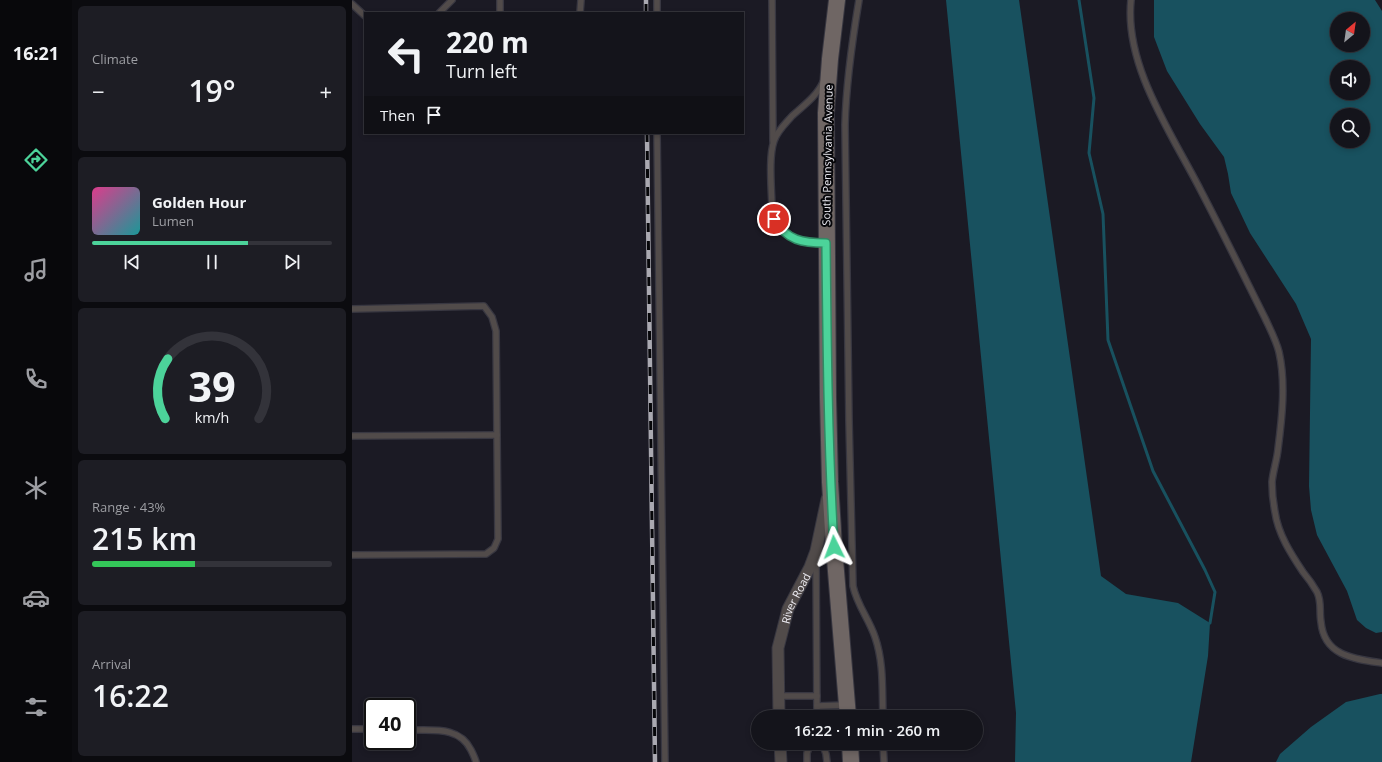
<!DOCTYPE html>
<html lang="en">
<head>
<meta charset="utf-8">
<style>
  :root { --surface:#14141b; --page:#1d1d24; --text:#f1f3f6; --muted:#9d9ea3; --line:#33333a; --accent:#4cd39a }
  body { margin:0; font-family:"Open Sans",sans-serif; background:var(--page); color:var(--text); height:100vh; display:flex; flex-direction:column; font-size:15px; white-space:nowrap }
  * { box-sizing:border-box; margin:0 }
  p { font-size:13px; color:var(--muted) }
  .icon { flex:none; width:22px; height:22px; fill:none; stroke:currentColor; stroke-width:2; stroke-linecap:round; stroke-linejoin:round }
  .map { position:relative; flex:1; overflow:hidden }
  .sheet { display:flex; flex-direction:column; gap:6px; padding:6px; background:#0b0b0f; width:280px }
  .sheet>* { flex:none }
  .banner { position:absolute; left:12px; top:12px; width:380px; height:122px; border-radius:0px; box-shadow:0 2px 6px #0003,0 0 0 1px var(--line); background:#14141b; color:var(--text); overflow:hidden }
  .needle { width:26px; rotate:29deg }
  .buttons { position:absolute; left:978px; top:12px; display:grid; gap:8px }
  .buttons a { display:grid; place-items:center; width:40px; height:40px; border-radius:50%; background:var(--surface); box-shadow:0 2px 6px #0003,0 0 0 1px var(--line); font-size:20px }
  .speed { position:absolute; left:12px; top:698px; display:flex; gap:8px; font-size:20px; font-weight:700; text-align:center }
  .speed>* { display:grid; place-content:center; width:52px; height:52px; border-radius:50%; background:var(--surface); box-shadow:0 2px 6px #0003,0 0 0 1px var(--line); line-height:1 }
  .speed .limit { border:2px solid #111; border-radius:6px; background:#fff; color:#111 }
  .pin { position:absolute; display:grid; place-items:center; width:34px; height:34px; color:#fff; margin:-17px; border:2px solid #fff; border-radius:50%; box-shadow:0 1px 4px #0007 }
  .me { position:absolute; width:44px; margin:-22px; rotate:357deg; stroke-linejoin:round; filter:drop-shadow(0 0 3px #0008) }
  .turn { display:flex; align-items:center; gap:14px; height:84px; padding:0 16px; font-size:18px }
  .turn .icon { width:52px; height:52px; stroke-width:2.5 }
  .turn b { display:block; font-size:28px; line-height:34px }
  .then { display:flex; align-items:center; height:38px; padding:0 16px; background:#0003; gap:8px; font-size:15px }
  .big { font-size:30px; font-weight:600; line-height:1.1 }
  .sheet .widget { flex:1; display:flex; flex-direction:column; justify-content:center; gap:6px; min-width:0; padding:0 14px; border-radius:6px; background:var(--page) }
  .sheet .dial { align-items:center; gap:0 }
  .dial svg { height:104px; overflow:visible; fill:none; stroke:var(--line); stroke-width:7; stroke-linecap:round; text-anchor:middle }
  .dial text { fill:var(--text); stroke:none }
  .song { display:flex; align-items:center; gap:12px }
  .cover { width:48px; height:48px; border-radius:6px; background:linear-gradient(135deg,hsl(330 70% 55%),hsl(180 70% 35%)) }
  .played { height:4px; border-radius:2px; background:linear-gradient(90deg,var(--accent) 65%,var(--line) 65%) }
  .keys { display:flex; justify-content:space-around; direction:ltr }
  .heat { display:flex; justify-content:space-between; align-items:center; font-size:22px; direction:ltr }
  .charge { height:6px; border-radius:3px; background:linear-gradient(90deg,#34c759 43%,var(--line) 0) }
  .trip { position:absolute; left:399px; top:710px; width:232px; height:40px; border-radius:20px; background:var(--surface); box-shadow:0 2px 6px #0003,0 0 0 1px var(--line); font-weight:600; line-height:40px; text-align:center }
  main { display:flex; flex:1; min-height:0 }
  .tabs { display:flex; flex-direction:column; width:72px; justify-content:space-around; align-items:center; background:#08080b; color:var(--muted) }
  .tabs .icon { width:28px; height:28px }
  .tabs .current { color:var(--accent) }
  .tabs b { font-size:18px; color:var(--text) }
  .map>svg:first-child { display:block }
</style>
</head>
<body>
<main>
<nav class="tabs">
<b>16:21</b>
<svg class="icon current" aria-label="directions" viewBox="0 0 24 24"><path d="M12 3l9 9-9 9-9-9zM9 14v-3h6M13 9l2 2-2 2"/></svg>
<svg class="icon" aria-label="music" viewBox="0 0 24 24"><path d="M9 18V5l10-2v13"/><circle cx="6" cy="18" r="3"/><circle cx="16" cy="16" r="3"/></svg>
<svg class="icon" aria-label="phone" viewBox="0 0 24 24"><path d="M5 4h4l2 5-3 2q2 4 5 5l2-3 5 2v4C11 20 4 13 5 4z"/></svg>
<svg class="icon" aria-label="climate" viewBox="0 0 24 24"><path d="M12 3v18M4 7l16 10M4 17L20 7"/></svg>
<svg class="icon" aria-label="car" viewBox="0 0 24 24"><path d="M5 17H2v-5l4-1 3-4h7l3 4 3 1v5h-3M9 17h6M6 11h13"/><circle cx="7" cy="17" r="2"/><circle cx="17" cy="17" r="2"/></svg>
<svg class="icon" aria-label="filters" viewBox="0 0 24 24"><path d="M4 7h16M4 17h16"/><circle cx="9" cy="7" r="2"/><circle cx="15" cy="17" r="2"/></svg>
</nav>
<section class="sheet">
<div class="widget"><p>Climate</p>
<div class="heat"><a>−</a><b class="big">19°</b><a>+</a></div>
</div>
<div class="widget">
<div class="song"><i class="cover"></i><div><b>Golden Hour</b><p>Lumen</p></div></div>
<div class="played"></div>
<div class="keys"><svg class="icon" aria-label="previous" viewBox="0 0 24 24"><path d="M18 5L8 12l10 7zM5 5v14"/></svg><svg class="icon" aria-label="pause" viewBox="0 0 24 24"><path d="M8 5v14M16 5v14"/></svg><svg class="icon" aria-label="next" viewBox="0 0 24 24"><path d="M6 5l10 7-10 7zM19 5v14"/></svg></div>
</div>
<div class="widget dial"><svg viewBox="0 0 100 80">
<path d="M14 69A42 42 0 1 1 86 69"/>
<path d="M14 69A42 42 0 0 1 16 23" stroke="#4cd39a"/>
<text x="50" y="56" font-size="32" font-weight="700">39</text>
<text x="50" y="72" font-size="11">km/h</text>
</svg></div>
<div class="widget"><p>Range · 43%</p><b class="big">215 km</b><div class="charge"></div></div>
<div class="widget"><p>Arrival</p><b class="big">16:22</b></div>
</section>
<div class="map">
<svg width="1030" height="762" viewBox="0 0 1030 762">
  <rect width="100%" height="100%" fill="#1b1a24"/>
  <g fill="#18515f" fill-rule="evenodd">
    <polygon points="594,0 667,0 749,576 774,594 826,603 858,623 856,656 839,762 663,762 664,713"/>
    <path d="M802 0H1023L1030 11V632L1024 633 1014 628 1005 620 995 591 965 535 959 510 957 486 959 339 944 304 898 233 879 193 876 174 872 157 848 124 815 71 802 37ZM985 19H1011V45H985ZM985 67H1011V93H985ZM985 115H1011V141H985Z"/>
    <polygon points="1028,694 1030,694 1030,762 924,762 928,754 959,727 994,702"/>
  </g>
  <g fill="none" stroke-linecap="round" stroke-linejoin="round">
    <polyline stroke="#18515f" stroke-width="3" points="727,0 742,98 737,153 751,214 756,340 801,471 853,570 863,592 858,623"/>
    <g stroke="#383741" stroke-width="8">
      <g id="lane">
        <polyline points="148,0 148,13"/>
        <polyline points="420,0 421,141"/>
        <path d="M507 0C500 42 494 83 493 125L497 421 501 586C505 605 517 619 523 637 532 663 530 690 531 717"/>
        <path d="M779 0C772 66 820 134 849 191 871 233 892 276 913 318 918 329 924 340 927 352 934 383 930 418 926 449 925 460 921 471 920 482 920 492 921 502 923 512 926 534 939 554 951 572 956 578 961 585 965 592 970 602 967 611 969 622 972 656 1002 659 1030 663"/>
        <polyline points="0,4 13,16"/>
        <polyline points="87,13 100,0"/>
        <polyline points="228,13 229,0"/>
        <polyline points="305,13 305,0"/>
        <path d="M471 82C465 96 451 106 440 116 434 123 425 131 422 141 416 158 420 192 420 211 426 239 450 243 474 243"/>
        <polyline points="305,133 313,762"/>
        <polyline points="0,309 132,306 140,317 144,331 146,539 142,548 134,554 0,555"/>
        <polyline points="0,436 145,435"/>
        <polyline points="464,559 465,717"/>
        <polyline points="427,696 465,696"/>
        <polyline points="465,706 494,705"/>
        <polyline points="0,729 21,729"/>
        <path d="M55 730C79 731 107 725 119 750 121 754 123 758 124 762"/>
        <polyline points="470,743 474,754 475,762"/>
        <polyline points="531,743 532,762"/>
        <polyline points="455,762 455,753 459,743"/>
      </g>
    </g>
    <g stroke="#383741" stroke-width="13">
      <g id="street">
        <path id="s1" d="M427 717 426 648 436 609 458 567 464 551 475 499"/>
        <polyline points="428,743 429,762"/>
      </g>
    </g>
    <g stroke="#383741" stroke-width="18">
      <g id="secondary">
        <polyline points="485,0 478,59 474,113 476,398 478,482 482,547 496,717"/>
        <polyline points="498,743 499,762"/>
      </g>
    </g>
    <use href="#lane" stroke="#514b4a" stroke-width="5.5"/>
    <use href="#street" stroke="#514b4a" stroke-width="11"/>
    <use href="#secondary" stroke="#6f6664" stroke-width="16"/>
    <g stroke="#aaa9b1" stroke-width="4.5">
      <g id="rail">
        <polyline points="294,13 294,0"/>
        <polyline points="295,133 303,762"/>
      </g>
    </g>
    <use href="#rail" stroke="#060609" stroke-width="3" stroke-dasharray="9" stroke-linecap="butt"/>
  </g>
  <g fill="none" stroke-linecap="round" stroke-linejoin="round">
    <g stroke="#318964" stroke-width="10">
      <path id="route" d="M422 219C435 241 451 243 474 243 475 344 476 445 482 547"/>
    </g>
    <use href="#route" stroke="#4cd39a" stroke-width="7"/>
  </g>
  <g text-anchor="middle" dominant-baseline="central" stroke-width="4" stroke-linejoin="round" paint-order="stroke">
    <g font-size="11" fill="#edecf3" stroke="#060609">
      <text transform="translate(475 155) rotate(-89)">South Pennsylvania Avenue</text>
      <text stroke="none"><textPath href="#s1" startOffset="122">River Road</textPath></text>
    </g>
  </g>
</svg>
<div class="buttons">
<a><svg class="needle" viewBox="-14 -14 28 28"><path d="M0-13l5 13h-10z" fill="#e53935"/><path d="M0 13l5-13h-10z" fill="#9d9ea3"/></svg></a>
<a><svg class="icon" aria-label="sound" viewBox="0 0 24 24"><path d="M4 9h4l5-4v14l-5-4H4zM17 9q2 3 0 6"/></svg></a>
<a><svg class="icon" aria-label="search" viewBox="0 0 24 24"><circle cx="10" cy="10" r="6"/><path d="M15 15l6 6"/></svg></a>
</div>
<div class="speed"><div class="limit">40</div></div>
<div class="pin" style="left:422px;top:219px;background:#d93025"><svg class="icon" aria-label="arrive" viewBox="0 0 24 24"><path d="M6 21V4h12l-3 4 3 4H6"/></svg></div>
<svg class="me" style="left:482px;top:547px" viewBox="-20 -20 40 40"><path d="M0-17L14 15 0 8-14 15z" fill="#4cd39a" stroke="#fff" stroke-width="4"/></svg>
<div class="trip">16:22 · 1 min · 260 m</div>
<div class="banner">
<div class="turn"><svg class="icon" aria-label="left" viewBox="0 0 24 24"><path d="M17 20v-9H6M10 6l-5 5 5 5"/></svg><div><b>220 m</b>Turn left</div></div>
<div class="then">Then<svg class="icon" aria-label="arrive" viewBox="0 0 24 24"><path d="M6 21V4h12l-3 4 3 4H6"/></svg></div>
</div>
</div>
</main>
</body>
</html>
